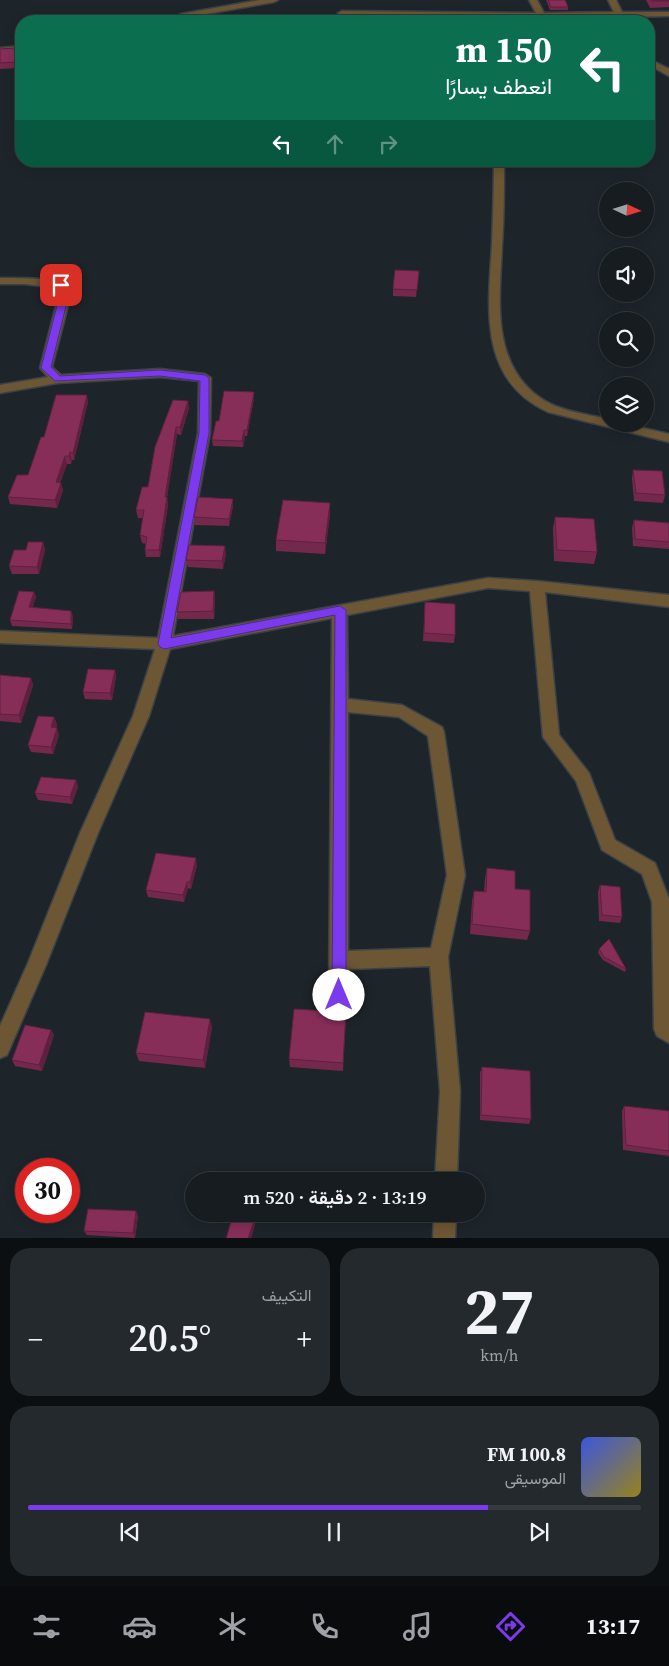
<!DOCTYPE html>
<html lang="ar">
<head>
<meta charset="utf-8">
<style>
  :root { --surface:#161c20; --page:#23292d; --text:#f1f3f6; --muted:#9ea1a5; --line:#353a3e; --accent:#7c3aed }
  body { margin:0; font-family:"Source Serif 4",Vazirmatn,serif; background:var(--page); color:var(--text); direction:rtl; height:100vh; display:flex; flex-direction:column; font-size:19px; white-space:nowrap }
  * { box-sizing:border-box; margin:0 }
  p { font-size:16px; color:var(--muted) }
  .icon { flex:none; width:28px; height:28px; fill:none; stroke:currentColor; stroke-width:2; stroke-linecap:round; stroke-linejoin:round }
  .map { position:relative; height:1238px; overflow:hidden; direction:ltr }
  .side { display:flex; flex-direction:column; gap:10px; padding:10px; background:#0c0f12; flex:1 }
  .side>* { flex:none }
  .guide { position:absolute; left:15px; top:15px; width:640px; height:152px; border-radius:20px; box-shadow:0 2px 12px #0003,0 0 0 1px var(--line); direction:rtl; background:#0b6e4f; color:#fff; overflow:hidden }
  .needle { width:32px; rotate:94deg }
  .fabs { position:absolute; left:599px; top:182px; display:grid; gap:10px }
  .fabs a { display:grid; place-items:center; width:55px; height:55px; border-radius:50%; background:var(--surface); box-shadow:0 2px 12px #0003,0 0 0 1px var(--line); font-size:25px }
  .speed { position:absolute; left:15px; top:1158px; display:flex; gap:10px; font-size:25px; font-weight:700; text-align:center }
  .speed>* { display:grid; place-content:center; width:65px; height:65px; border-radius:50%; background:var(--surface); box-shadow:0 2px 12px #0003,0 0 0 1px var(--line); line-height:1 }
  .speed .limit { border:8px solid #d22; background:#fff; color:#111 }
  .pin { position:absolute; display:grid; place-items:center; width:42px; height:42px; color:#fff; margin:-21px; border-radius:10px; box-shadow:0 2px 8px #0006 }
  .me { position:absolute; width:55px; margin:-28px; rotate:0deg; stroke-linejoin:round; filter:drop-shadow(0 0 4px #0008) }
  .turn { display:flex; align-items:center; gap:18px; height:105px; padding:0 20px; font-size:22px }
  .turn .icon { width:65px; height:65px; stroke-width:2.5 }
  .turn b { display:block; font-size:35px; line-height:42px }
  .lanes { display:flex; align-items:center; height:48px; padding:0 20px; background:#0003; justify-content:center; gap:25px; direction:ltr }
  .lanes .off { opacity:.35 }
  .big { font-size:38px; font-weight:600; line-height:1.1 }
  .side .widget { flex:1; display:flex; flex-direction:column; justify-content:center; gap:8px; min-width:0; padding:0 18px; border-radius:20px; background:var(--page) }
  .side .dial { align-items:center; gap:0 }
  .dial b { font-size:65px; line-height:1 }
  .song { display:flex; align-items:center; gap:15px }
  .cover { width:60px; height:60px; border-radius:8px; background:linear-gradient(135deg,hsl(230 70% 55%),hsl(50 70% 35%)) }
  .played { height:5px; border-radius:2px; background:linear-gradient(90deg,var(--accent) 75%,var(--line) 75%) }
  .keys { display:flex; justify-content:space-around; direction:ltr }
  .heat { display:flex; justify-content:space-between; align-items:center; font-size:28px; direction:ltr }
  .side .tiles { flex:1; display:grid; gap:10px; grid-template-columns:1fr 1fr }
  .widget:last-child { grid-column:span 2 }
  .trip { position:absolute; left:185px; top:1172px; width:300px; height:50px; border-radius:25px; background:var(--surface); box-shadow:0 2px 12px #0003,0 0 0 1px var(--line); font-weight:600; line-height:50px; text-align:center; direction:rtl }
  .tab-bar { display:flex; height:80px; justify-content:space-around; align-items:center; background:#090b0d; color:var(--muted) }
  .tab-bar .icon { width:35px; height:35px }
  .tab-bar .selected { color:var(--accent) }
  .tab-bar b { font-size:22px; color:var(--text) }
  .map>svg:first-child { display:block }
</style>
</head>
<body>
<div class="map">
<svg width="669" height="1239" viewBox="0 0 669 1239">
  <rect width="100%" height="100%" fill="#1e252a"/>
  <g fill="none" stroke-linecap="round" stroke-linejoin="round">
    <g stroke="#3b4247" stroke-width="3">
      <g id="street">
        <polygon points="260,0 278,0 274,2 183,18 176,21 165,21 181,14"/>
        <polygon points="529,0 537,0 544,13 614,12 608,0 616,0 622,12 669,12 669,16 625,17 627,21 619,21 617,17 521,18 342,15 338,13 342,11 536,13"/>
        <polygon points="21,46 21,52 0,54 0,48"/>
        <polygon points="649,59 669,69 669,76 649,65"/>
        <path d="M494 161H504C504 189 504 217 502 245 500 298 490 361 539 397 558 411 585 414 608 419V424H626L669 434V442L548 412C478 380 488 308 492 245 493 217 494 189 494 161Z"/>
        <path d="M0 278C10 278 59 278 65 283 68 285 69 291 71 294L52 367 61 375 160 369 205 374 211 378 210 433 173 636 488 578 537 581 669 595V607L545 592 559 735 589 773 615 840 655 863 669 899V1043L657 1036 654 1029 652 902 642 874 602 850 576 781 543 737 530 591 488 588 347 615 348 699 402 705 442 727 444 732 465 875 448 957 460 1091 457 1181H435L440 1091 430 966 349 969V995L346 1002 339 1004 332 1002 329 995 332 618 170 649 149 716 98 833 46 965 7 1055 0 1058V1026L28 963 80 833 133 716 155 649 0 643V631L158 638 198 433 199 381 160 377 58 383 0 393V385L48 377 40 368 59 294 57 288 25 284H0ZM348 712 399 717 428 736 447 875 431 948 348 951Z"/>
        <polygon points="434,1214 456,1214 455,1239 433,1239"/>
      </g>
    </g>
    <use href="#street" fill="#6d5634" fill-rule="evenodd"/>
  </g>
  <g fill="#74284c">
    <polygon points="546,0 565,0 568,7 568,10 550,10"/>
    <polygon points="646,0 669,0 669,7 650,8"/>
    <polygon points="16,48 18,68 0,69 0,49"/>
    <polygon points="419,271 416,297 393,296 393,289"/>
    <polygon points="254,392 254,398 247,436 245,436 243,447 213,446 212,440 219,421"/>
    <polygon points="188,401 189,408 181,435 177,434 167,497 168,505 160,557 146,557 145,550 146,544 142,543 140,535 143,518 138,518 136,510"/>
    <polygon points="88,402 74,460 72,460 71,464 67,464 60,483 63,490 57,508 10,504 8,497 28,475 44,437"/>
    <polygon points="633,470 665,495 663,503 634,501 632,478"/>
    <polygon points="233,499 233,506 229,526 195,525 194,517"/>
    <polygon points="330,514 325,554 276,551 276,540"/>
    <polygon points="555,517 597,552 594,564 554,561 553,528"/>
    <polygon points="634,520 669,523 669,549 633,546 632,528"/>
    <polygon points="43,542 45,550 39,574 12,574 9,566 26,550"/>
    <polygon points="226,554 223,569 188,567 186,560"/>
    <polygon points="214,591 215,599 214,619 178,619 177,612"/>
    <polygon points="34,592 36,597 32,608 73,616 72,629 12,626 10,620"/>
    <polygon points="425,602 455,635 454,643 423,641"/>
    <polygon points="115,670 116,677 112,700 85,699 83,692"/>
    <polygon points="0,675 31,678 33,685 21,723 0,721"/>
    <polygon points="54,717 57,725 56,728 59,735 53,754 31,752 28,745"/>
    <polygon points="76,780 78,787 72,804 38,800 35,793"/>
    <polygon points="197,865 191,889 188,888 184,902 148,897 146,890"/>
    <polygon points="487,868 515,889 530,931 527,940 470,934 472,901 474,891 484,892 485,878"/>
    <polygon points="600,885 622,917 620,923 599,921 598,892"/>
    <polygon points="599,949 626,969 625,972 603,960 598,953"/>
    <polygon points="346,1012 343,1071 290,1067 289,1059"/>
    <polygon points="212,1027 205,1068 139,1061 136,1053"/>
    <polygon points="51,1030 54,1035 42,1071 15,1066 12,1060"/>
    <polygon points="482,1067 531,1119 529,1124 480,1120 480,1073"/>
    <polygon points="624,1106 669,1111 669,1156 623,1150 622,1111"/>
    <polygon points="136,1211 138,1216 135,1238 87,1235 84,1231"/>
  </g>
  <g fill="#5e203e">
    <polygon points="254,392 254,398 247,436 247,430"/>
    <polygon points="87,395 88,402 74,460 73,453"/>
    <polygon points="188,401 189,408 181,435 180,427"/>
    <polygon points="176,427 177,434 166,504 165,497"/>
    <polygon points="244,430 245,436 243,447 242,441"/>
    <polygon points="70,452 72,460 71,464 69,456"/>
    <polygon points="65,456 67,464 58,490 56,482"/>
    <polygon points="61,483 63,490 57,508 55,500"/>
    <polygon points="167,497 168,505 160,557 159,550"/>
    <polygon points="233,499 233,506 229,526 229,519"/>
    <polygon points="330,503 330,514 325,554 325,543"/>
    <polygon points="43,542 45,550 39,574 37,567"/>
    <polygon points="225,546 226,554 223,569 222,561"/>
    <polygon points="214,591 215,599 214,619 213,611"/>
    <polygon points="34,592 36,597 31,613 29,607"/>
    <polygon points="71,611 73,616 72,629 71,624"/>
    <polygon points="115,670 116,677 112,700 110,693"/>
    <polygon points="31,678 33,685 21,723 19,715"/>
    <polygon points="54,717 57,725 54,734 51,727"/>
    <polygon points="57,728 59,735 53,754 51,747"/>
    <polygon points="76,780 78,787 72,804 70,797"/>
    <polygon points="196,858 197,865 191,889 190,882"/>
    <polygon points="187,882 188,888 184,902 183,895"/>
    <polygon points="210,1019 212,1027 205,1068 203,1060"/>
    <polygon points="51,1030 54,1035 42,1071 39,1065"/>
    <polygon points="136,1211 138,1216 135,1238 133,1233"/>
    <polygon points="256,1214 258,1214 251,1239 248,1239"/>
  </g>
  <g fill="#872e58" stroke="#5e203e">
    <polygon points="548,0 565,0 568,7 551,7"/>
    <rect x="651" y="0" width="18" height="1"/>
    <polygon points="16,48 17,62 0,63 0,49"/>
    <polygon points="395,270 419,271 417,290 393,289"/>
    <polygon points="224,391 254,392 247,430 244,430 242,441 212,440 216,421 219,421"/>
    <polygon points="56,395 87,395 73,453 70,452 69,456 65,456 56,482 61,483 55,500 8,497 17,475 28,475 41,437 44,437"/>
    <polygon points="173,400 188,401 180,427 176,427 165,497 167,497 159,550 145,550 147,537 140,535 144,510 136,510 142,487 148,487 155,447"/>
    <polygon points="633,470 662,471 665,495 636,493"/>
    <polygon points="198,497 233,499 229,519 194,517"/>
    <polygon points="283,500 330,503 325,543 276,540"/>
    <polygon points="555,517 594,519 597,552 557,550"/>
    <polygon points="634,520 669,523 669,542 635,539"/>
    <polygon points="28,542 43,542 37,567 9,566 14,550 26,550"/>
    <polygon points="189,545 225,546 222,561 186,560"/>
    <polygon points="19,591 34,592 29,607 71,611 71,624 10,620"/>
    <polygon points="214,591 213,611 177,612 181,592"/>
    <polygon points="425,602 455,604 455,635 424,633"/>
    <polygon points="88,669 115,670 110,693 83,692"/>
    <polygon points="0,675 31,678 19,715 0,714"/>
    <polygon points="38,716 54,717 51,727 57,728 51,747 28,745"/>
    <polygon points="41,777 76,780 70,797 35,793"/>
    <polygon points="156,853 196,858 190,882 187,882 183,895 146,890"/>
    <polygon points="487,868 515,871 515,889 530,890 530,931 472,924 474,891 486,892"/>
    <polygon points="600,885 620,887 622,917 602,915"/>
    <polygon points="609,939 626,969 604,957 599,949"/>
    <polygon points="294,1009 346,1012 343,1063 289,1059"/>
    <polygon points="145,1012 210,1019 203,1060 136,1053"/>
    <polygon points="25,1025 51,1030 39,1065 12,1060"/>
    <polygon points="482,1067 530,1071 531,1119 481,1115"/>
    <polygon points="624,1106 669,1111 669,1151 626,1145"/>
    <polygon points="88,1209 136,1211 133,1233 84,1231"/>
    <polygon points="233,1214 256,1214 248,1239 226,1239"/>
  </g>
  <polygon fill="#7c3aed" stroke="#51269a" points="61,282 64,283 69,294 51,367 60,376 160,370 205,375 209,378 209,433 171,638 340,606 346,610 346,995 344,1000 339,1002 334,1000 332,995 335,615 164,649 160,647 158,644 199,433 200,381 160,376 55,381 41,368 60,294 56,285"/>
</svg>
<div class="fabs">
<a><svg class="needle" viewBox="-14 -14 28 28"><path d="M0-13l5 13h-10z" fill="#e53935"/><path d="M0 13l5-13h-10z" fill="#9ea1a5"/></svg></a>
<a><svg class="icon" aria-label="sound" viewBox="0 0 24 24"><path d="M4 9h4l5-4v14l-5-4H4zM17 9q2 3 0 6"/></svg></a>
<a><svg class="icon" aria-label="search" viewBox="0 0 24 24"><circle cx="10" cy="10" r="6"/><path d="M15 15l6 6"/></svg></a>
<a><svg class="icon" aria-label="layers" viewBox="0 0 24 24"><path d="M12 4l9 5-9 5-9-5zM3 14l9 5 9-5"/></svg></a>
</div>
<div class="speed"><div class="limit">30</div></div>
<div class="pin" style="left:61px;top:285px;background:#d93025"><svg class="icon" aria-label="arrive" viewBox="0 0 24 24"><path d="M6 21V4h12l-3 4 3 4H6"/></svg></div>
<svg class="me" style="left:339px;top:995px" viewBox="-20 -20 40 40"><circle r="19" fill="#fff"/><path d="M0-13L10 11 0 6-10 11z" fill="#7c3aed"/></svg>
<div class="trip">13:19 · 2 دقيقة · 520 m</div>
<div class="guide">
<div class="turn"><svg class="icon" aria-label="left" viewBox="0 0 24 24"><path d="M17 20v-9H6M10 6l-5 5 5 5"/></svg><div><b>150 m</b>انعطف يسارًا</div></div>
<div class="lanes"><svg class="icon" aria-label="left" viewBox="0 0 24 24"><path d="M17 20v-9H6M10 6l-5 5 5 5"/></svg><svg class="icon off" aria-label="ahead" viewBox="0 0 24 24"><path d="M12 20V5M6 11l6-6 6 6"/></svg><svg class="icon off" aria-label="right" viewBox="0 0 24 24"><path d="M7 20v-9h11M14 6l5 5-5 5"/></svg></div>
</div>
</div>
<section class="side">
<div class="tiles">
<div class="widget dial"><b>27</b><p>km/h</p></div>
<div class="widget"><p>التكييف</p>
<div class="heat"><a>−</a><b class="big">20.5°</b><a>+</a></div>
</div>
<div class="widget">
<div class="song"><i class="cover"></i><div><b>100.8 FM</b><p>الموسيقى</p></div></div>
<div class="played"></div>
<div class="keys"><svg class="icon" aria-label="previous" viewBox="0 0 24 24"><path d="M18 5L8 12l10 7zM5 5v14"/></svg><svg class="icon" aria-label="pause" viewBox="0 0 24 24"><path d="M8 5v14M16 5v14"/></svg><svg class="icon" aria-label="next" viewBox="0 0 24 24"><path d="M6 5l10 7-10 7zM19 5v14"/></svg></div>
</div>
</div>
</section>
<nav class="tab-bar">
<b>13:17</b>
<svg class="icon selected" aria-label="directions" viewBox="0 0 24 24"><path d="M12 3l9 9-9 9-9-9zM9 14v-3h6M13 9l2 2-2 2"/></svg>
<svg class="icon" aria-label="music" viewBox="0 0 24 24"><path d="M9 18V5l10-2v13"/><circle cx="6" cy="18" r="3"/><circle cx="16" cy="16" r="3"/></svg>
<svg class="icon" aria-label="phone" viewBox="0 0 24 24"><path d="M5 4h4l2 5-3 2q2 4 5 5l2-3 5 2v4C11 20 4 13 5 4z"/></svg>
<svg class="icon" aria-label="climate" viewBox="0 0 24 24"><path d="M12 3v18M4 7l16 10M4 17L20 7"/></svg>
<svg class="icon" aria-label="car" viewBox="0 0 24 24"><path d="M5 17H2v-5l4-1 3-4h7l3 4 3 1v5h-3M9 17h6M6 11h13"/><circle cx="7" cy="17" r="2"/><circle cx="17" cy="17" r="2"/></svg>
<svg class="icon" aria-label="filters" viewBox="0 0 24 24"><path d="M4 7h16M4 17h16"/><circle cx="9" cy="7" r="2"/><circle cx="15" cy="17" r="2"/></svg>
</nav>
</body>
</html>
